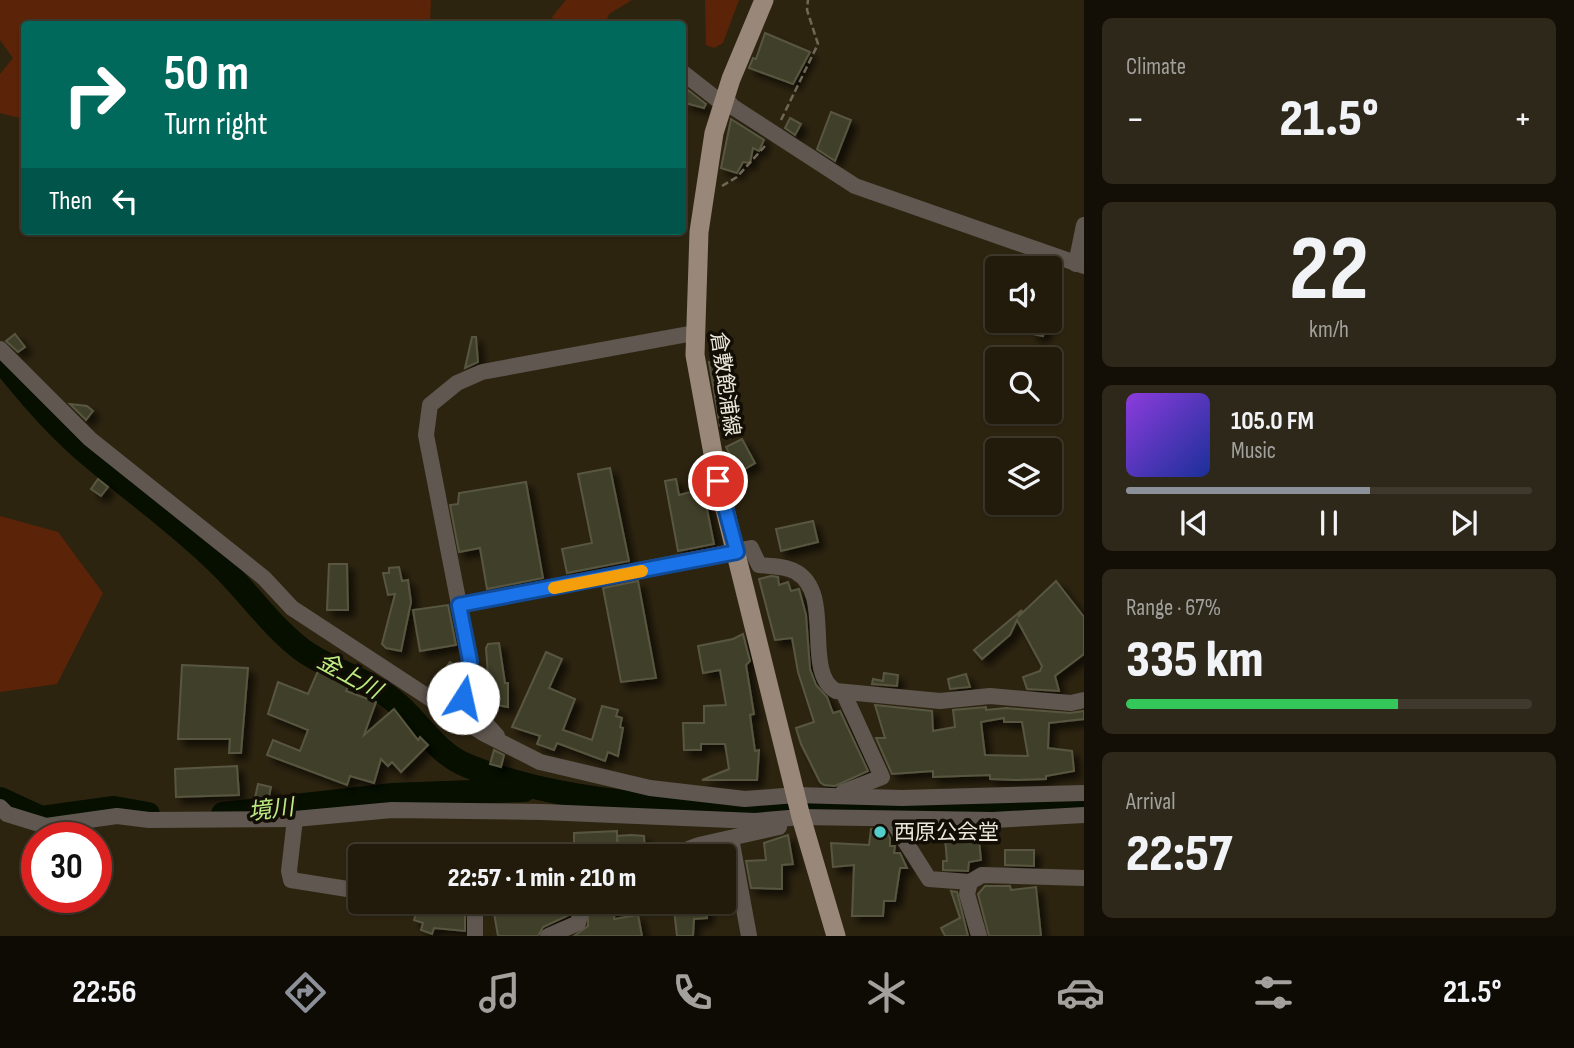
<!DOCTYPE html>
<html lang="en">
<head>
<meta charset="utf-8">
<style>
  :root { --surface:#221b0c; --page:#2e281a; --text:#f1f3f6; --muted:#a2a19d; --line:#3f392d; --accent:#8c9099 }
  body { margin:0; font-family:"Sofia Sans Condensed","Noto Sans JP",sans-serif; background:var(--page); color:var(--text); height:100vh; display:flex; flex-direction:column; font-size:26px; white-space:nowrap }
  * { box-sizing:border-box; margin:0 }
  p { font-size:23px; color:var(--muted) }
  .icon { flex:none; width:38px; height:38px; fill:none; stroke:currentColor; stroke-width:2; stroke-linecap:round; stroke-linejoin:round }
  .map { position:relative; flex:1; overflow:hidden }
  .panel { display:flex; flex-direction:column; gap:18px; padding:18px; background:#130f07; width:490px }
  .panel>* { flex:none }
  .guide { position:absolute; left:21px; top:21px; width:665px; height:214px; border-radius:7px; box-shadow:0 2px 5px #0004,0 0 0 2px var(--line); background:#00695c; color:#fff; overflow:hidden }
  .tools { position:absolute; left:985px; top:256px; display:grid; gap:14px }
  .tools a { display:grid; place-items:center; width:77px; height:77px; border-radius:7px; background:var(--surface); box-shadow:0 2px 5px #0004,0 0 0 2px var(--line); font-size:35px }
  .speed { position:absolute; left:21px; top:822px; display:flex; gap:14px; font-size:35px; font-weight:700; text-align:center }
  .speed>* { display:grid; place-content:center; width:91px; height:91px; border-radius:50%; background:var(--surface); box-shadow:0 2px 5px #0004,0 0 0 2px var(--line); line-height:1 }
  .speed .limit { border:10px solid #d22; background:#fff; color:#111 }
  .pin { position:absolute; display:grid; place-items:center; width:60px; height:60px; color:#fff; margin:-30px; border:4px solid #fff; border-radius:50%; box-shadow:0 2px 7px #0007 }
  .me { position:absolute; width:77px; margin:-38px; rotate:10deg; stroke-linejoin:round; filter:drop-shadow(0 0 5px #0008) }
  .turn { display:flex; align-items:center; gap:24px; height:147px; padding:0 28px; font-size:32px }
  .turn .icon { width:91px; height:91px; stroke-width:2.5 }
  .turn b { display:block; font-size:49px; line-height:60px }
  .then { display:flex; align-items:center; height:66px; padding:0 28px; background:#0003; gap:14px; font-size:26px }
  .big { font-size:52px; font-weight:800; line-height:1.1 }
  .panel .tile { flex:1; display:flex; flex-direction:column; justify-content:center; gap:10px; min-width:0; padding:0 24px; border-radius:10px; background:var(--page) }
  .panel .dial { align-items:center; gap:0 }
  .dial b { font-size:91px; line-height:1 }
  .song { display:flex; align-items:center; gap:21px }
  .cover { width:84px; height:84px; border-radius:10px; background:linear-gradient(135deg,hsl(270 70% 55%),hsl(230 70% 35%)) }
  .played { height:7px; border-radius:4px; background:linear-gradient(90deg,var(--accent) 60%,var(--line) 60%) }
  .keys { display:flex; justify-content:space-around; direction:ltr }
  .heat { display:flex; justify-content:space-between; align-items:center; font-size:38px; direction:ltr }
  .charge { height:10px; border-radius:5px; background:linear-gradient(90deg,#34c759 67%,var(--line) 0) }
  .trip { position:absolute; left:348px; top:844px; width:388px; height:70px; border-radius:7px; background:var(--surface); box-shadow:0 2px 5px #0004,0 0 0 2px var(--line); font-weight:800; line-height:70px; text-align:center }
  .tabs { display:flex; height:112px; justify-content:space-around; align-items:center; background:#0e0b05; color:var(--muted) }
  .tabs .icon { width:49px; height:49px }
  .tabs .current { color:var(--accent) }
  .tabs b { font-size:32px; color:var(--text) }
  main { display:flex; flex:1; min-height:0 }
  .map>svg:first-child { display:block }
</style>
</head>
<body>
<main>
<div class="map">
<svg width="1084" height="936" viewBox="0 0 1084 936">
  <defs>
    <filter id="shadow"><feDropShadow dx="6" dy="6" stdDeviation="3.5" flood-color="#0009"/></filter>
  </defs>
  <rect width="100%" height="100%" fill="#2d2410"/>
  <g fill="#5b2308">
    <polygon points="0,0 431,0 430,24 24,24 24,119 0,113 0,74 13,58 0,40"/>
    <polygon points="566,0 632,0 609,14 605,24 555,24 552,17"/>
    <polygon points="705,0 739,0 723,43 714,48 706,45"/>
    <polygon points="0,516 58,532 103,593 57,684 0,692"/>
  </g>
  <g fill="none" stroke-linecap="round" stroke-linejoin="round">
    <g stroke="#060f00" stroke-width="24">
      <path d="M0 359C25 390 49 419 78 445 124 486 176 521 220 565 248 592 270 625 301 649 329 670 367 679 393 700 420 721 435 753 468 766 559 803 689 812 787 806"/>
      <polyline points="0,799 41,818 114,808 148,814"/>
      <polyline points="814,805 904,809 1084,804"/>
      <polyline points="223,814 393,795 524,790"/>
    </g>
  </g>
  <g fill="#40402a" stroke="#585740" stroke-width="2" fill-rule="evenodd" filter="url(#shadow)">
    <polygon points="765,33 810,52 793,84 749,68 753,58 756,59"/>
    <polygon points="688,90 706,104 704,108 685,103"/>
    <polygon points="831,112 851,120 835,161 817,149"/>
    <polygon points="790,118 801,124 795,135 785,128"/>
    <polygon points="731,119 764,140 759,151 753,148 750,163 743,162 737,173 721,168"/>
    <polygon points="1035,320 1047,320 1043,336 1032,334"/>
    <polygon points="15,334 25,347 18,352 6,341"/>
    <polygon points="472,337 476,337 478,362 465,368"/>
    <polygon points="718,361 728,426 720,426 709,362"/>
    <polygon points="70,404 87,406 93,411 86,420"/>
    <polygon points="742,439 755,463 743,470 740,464 736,466 726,447"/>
    <polygon points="610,468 629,561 567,573 562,549 592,543 578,474"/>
    <polygon points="98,479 108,487 101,496 91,489"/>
    <polygon points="676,479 679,495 703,489 714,544 678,551 665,481"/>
    <polygon points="526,482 543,578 487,589 480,548 459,552 450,505 458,504 459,493"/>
    <polygon points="813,521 818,542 781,551 776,529"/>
    <polygon points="329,564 347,564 348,610 327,610"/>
    <polygon points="399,567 402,581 408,580 411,602 401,651 386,648 382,644 395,594 388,595 383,573 389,573 389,568"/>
    <polygon points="771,576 778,577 779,585 788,582 791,591 799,589 806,615 810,669 816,685 827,697 833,713 840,711 868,771 835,786 824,785 820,782 801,744 796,728 814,722 798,672 792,638 775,640 759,579"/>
    <polygon points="638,581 656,678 621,682 603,588"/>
    <polygon points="1056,581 1084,617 1084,654 1055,676 1059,691 1027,689 1023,677 1040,671 1042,666 1017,620 1010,635 982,659 974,650 1022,610 1018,617"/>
    <polygon points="448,605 456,645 420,651 413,610"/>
    <polygon points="743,634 750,661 746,665 754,714 750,715 755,751 759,750 757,780 702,780 729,769 725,744 701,744 701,750 684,750 683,723 704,723 704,706 726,705 720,670 703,673 698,646 733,639"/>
    <polygon points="499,643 505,683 508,683 508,707 490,704 486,648 488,644"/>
    <polygon points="546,652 562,659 549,688 575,699 563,730 592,740 602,706 618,710 616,716 622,718 620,727 623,728 618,756 608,752 605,761 557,743 554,750 537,744 540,736 512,727"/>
    <polygon points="450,662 457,667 446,691 434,685"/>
    <polygon points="182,665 248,668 241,753 229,753 230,739 178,739"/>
    <polygon points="318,671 349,684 346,691 376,702 364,735 394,709 418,740 420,737 428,745 401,772 392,762 388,766 381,759 374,783 350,776 347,785 267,755 273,740 300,751 308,730 268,714 278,682 308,694"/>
    <polygon points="884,673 898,675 897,686 872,684 873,679 883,681"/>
    <polygon points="966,674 970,687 950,689 948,679"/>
    <path d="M875 705 932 711 933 731 955 727 953 710 986 707V710L1006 708 1070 713 1084 711V719L1049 723 1048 748 1072 751 1074 771 1046 776V779L1016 780 990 779V775L933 777V771L892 774 876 738H885ZM1004 718V722H1022L1028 756 985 755 981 722Z"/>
    <polygon points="494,750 504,755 501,767 490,764"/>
    <polygon points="237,766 239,795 176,797 175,769"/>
    <polygon points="258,784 271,787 268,801 255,798"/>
    <polygon points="871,829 885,829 890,838 890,846 895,846 894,853 900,853 907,868 900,868 895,901 884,901 883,916 852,916 854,865 833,867 831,843 869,845"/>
    <polygon points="617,831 617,845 596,846 595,856 574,856 574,833"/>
    <polygon points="631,835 644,836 645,851 619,853 617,836"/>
    <polygon points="788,835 793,864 782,865 782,889 751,888 746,861 766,860 764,843"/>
    <polygon points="966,836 967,841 979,840 981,860 969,862 968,871 943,870 943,861 947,861 945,838"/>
    <polygon points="1005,850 1034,850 1034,866 1005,865"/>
    <polygon points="724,861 731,896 724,897"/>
    <polygon points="985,886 1010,886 1011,890 1036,887 1041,936 989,936 978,894"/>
    <polygon points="951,891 957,892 968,936 945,936 941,928 960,918"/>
    <polygon points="498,901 513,901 518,914 550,904 549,901 567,901 569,915 543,927 538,936 498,936 493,907"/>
    <polygon points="588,901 609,901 609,905 615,906 614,919 638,915 642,936 574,936 588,926"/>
    <polygon points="673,901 705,901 707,918 694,919 693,936 677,936"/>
    <polygon points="419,903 438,911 465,915 465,931 434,928 432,934 421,930 423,923 414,920"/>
  </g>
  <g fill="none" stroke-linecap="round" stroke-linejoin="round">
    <g stroke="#706857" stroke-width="2.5" stroke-dasharray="7 3.5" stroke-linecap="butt">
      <polyline points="781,120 818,44 807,10 808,0"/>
      <polyline points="722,186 737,177 765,146"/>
    </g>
    <g stroke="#605750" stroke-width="16">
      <polyline points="682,72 723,104"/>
      <polyline points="725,98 733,107 855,186 1084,266"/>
      <polyline points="1076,264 1084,225"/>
      <polyline points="0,349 90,439 264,578 292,608 483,733 540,762 650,788 745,799 796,795 902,798 1084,793"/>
      <path d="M459 605 751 548 759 565C770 566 786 566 796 572 835 594 802 672 836 691L940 701 990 696 1071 703 1084 700"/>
      <path d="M497 736C471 705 455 705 470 661L426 435 430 405 457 383 482 372 694 333"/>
      <polyline points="843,792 882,777 844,694"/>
      <polyline points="0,807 7,814 46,826 117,816 149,820 295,819 392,810 543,812 755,821 801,817 993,820 1084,815"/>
      <polyline points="295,819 289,871 291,880 360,891"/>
      <polyline points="891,819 929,879 970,882"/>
      <polyline points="731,838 749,936"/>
      <polyline points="670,856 699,845 779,827"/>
      <polyline points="439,901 475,906 475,936"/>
      <polyline points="548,936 578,923 580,915 577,901"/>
      <polyline points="979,936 967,894 970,882 982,875 1084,878"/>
    </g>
    <polyline stroke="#998879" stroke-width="19" points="764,0 731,79 714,133 699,232 695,355 718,481 801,817 836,936"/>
  </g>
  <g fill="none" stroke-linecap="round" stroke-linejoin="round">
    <g stroke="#114b97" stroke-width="18">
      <polyline id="route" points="463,698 462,687 470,661 459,605 737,552 718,481"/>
    </g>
    <use href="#route" stroke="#1a73e8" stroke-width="12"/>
    <polyline stroke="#f59e0b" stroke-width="12" points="554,588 642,571"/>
  </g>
  <circle fill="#53cdca" stroke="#120e06" stroke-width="2.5" cx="880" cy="832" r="7"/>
  <g text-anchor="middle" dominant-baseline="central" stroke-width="7" stroke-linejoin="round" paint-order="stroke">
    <g font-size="21" fill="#ece7da" stroke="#120e06">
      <text transform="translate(725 384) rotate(82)">倉敷飽浦線</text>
    </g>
    <g font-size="21" fill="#ece7da" stroke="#120e06" text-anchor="start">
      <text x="894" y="832">西原公会堂</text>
    </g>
    <g font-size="23" font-style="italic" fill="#bdec81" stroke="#120e06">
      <text transform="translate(349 676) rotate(29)">金上川</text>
      <text transform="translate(271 810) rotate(-7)">境川</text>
    </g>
  </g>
</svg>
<div class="tools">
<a><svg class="icon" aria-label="sound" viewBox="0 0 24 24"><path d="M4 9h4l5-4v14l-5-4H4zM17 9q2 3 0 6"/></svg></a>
<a><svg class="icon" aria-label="search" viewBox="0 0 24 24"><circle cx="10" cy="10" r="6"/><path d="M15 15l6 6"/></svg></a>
<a><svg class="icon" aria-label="layers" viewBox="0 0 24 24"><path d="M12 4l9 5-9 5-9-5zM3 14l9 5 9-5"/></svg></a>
</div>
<div class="speed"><div class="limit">30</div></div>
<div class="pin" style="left:718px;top:481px;background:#d93025"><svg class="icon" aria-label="arrive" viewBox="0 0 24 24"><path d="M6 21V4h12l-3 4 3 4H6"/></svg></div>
<svg class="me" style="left:463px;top:698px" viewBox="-20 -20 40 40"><circle r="19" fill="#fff"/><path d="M0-13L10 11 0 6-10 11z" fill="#1a73e8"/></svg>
<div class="trip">22:57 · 1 min · 210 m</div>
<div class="guide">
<div class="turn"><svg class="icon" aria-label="right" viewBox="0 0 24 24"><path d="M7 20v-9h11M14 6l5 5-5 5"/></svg><div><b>50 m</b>Turn right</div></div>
<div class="then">Then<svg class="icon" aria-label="left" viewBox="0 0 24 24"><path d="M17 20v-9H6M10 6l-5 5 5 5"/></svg></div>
</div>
</div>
<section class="panel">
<div class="tile"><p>Climate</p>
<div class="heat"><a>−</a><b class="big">21.5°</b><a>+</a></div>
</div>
<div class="tile dial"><b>22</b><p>km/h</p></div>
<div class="tile">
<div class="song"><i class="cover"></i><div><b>105.0 FM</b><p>Music</p></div></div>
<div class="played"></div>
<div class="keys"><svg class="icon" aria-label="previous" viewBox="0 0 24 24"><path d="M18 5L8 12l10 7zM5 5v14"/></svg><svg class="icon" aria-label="pause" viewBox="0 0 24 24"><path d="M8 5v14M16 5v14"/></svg><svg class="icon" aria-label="next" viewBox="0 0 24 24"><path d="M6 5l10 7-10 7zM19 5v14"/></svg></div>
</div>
<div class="tile"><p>Range · 67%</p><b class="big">335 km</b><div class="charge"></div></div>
<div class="tile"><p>Arrival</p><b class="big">22:57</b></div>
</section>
</main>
<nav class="tabs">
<b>22:56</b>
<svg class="icon current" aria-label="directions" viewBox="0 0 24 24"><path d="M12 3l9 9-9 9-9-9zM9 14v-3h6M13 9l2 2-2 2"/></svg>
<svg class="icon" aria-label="music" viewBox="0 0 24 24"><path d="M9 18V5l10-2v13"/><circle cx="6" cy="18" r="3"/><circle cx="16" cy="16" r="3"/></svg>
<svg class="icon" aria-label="phone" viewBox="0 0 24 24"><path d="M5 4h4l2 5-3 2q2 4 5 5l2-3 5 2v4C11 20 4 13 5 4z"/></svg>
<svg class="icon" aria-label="climate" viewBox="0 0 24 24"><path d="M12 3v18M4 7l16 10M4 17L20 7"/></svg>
<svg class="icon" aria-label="car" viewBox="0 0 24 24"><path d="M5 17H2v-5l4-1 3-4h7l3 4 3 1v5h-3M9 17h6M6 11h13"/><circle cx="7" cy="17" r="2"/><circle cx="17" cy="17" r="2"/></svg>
<svg class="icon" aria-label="filters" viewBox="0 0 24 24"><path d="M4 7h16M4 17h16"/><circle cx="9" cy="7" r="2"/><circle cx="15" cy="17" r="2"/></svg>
<b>21.5°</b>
</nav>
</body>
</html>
